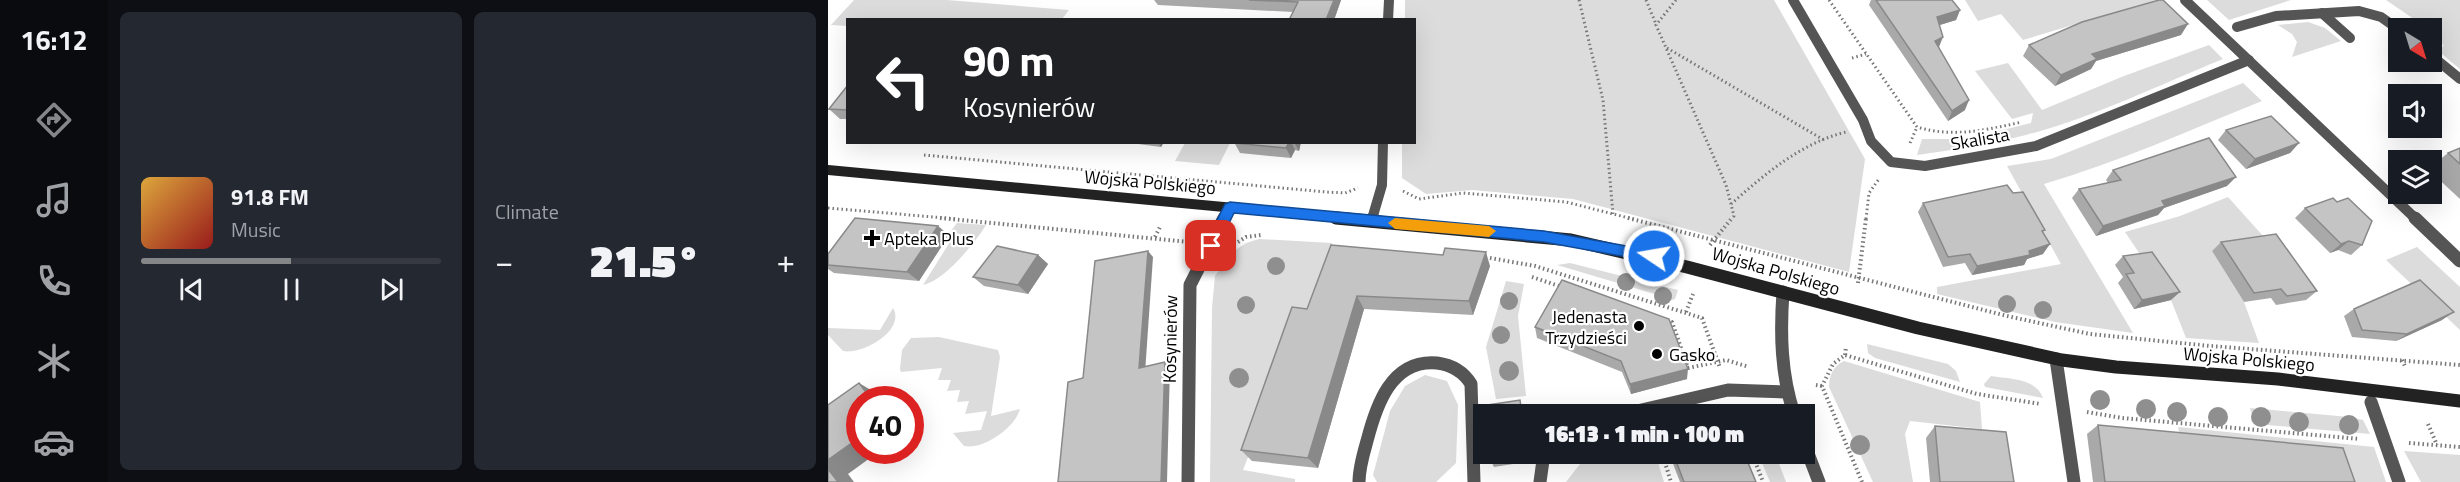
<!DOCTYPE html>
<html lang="en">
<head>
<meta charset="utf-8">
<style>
  :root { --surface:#171b24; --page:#242831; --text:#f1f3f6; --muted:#9ea1a6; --line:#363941; --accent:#858687 }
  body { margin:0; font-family:"Titillium Web",sans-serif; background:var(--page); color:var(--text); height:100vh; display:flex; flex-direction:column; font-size:22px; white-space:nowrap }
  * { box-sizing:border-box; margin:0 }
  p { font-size:20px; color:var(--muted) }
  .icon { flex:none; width:33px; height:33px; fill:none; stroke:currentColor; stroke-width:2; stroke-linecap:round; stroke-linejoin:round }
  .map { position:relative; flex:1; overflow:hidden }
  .side { display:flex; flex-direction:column; gap:12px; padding:12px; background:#0d0f14; width:720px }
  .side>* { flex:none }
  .banner { position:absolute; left:18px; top:18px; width:570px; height:126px; border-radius:0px; box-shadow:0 6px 24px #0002; background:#202124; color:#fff; overflow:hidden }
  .needle { width:39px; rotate:142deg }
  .buttons { position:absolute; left:1560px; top:18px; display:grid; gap:12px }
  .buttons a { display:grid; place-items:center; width:54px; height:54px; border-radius:0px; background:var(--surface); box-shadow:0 6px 24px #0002; font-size:30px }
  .speed { position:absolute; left:18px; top:386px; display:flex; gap:12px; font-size:30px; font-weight:700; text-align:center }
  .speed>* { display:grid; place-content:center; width:78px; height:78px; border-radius:50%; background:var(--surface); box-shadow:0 6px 24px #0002; line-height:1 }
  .speed .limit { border:9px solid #d22; background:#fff; color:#111 }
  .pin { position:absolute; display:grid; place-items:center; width:51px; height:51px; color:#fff; margin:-26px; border-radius:12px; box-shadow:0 3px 9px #0006 }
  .me { position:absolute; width:66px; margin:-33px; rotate:282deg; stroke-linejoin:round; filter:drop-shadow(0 0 4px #0008) }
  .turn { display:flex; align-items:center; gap:21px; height:126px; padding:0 18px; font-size:27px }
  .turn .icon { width:78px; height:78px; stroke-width:2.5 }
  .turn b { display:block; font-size:42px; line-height:51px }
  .big { font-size:45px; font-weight:800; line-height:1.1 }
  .side .widget { flex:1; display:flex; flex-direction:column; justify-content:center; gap:9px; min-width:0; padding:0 21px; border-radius:9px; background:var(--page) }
  .song { display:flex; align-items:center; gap:18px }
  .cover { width:72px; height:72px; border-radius:9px; background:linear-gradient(135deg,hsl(40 70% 55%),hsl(0 70% 35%)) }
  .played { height:6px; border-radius:3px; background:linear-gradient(90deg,var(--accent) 50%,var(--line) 50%) }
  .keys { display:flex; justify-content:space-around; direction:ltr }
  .heat { display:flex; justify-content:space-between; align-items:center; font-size:33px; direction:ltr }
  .side .tiles { flex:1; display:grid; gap:12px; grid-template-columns:repeat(2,1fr) }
  .trip { position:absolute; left:645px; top:404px; width:342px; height:60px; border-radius:0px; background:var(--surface); box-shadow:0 6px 24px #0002; font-weight:800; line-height:60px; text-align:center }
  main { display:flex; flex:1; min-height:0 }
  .menu { display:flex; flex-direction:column; width:108px; justify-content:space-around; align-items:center; background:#090b0e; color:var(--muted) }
  .menu .icon { width:42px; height:42px }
  .menu .on { color:var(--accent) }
  .menu b { font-size:27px; color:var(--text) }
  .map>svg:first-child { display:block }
</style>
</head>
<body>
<main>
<nav class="menu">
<b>16:12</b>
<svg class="icon on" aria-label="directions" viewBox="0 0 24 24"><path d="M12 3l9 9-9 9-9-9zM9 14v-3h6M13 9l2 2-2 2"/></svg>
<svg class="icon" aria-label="music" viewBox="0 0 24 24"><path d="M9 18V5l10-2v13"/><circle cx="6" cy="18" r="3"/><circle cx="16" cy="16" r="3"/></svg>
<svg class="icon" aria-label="phone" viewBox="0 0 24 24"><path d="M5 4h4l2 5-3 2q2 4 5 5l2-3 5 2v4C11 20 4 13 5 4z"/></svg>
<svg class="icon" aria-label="climate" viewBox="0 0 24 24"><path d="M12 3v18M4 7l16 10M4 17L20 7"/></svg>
<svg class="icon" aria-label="car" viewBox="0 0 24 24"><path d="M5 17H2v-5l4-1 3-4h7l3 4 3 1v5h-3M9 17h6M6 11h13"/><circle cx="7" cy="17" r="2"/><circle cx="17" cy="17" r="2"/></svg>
</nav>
<section class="side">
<div class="tiles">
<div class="widget">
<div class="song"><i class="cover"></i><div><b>91.8 FM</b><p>Music</p></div></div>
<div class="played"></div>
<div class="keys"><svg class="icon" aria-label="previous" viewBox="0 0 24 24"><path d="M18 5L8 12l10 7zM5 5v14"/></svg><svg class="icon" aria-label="pause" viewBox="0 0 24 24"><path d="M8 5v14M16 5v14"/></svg><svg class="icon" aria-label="next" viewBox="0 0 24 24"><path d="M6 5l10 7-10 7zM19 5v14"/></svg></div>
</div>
<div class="widget"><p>Climate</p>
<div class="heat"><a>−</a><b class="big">21.5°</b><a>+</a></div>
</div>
</div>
</section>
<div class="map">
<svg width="1632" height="482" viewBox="0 0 1632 482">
  <rect width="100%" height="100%" fill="#fff"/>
  <g fill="#dcdcdc">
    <polygon points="26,0 119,0 241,10 234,19 20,20 19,26 3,25"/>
    <polygon points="577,0 946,0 1037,159 1021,272 745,199 644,190 598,194 574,178 574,143 586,142 586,20 577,19"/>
    <polygon points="1137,0 1328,0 1195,40 1173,14 1150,21"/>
    <polygon points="1379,0 1463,0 1401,20"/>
    <polygon points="1558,0 1632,0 1632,69 1608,49 1616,46 1604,33 1604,28 1599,28"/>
    <polygon points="1480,22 1497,28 1513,41 1464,57 1469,42 1464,34 1450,25"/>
    <path d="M1381 45 1395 59C1331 85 1264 118 1198 135 1162 144 1126 150 1089 155L1094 139H1138L1203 123 1205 113 1184 119 1147 71 1180 63 1214 110 1296 76Z"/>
    <path d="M1415 83 1434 101C1362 130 1291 162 1216 184L1305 333 1227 322 1109 294V287L1233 264 1179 166 1223 159Z"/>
    <polygon points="357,143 357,142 402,143 391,165 347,161"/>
    <polygon points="1400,197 1435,236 1384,251 1416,302 1431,343 1358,338 1343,300 1297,232 1352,216"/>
    <path d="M129 223 158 225C147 243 116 281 95 285L125 237 119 236Z"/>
    <polygon points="431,239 504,243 415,470 467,479 467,482 382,482 384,308 387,276 403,253 418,243"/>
    <polygon points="1589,247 1632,287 1632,330 1558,260"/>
    <polygon points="742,263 850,290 847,299 841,301 829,297 830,295 729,265"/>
    <polygon points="678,281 696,284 690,316 698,396 668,399 658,347"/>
    <path d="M65 308C78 330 35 355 15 351L0 335V328L52 330Z"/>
    <path d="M111 337 170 350 172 357 163 416 192 409C187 428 155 450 136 446L125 433 153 430 159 411 137 414 141 401 129 402 132 390 119 391 123 380H110L114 368 73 372 72 369 74 350 83 338Z"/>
    <polygon points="1039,344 1120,364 1128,371 1132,382 1047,358 1040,353"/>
    <path d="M1016 361 1152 402 1154 429 1082 421 1077 434 1085 482H1045L1001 387C1001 376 1005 366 1016 361Z"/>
    <polygon points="597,375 619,381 630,405 628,463 608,482 549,482 545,475 562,411 577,386"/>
    <path d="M1163 376C1181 379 1208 378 1215 398L1157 387 1156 384Z"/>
    <polygon points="1422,408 1521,417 1535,420 1542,434 1427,424"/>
    <polygon points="1350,427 1546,447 1558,482 1507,482 1353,443"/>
    <polygon points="1576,451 1632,455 1632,482 1593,482"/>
    <polygon points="768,453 827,453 836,482 738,482 759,455"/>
    <polygon points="930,453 947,453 958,482 942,482"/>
  </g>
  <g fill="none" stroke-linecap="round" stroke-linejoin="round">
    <g stroke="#777" stroke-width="3" stroke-dasharray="1.5 3" stroke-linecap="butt">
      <polyline points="751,0 775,100 785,214"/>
      <polyline points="818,0 828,24"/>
      <polyline points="848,0 828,25 898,185 906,216 903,219"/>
      <path d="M1001 0 1089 127C1125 138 1158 130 1194 122"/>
      <polyline points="839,48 996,140"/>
      <polyline points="1024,58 1038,54"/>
      <polyline points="1082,143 1089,127"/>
      <polyline points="96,155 498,192 517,193 530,188"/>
      <polyline points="575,191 591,199 635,193 738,202 805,219"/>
      <path d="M903 204C937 174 973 143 1018 132"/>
      <polyline points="0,208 129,219"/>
      <polyline points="1038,219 1041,193 1051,179"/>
    </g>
    <g stroke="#777" stroke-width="4" stroke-dasharray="1.5 3" stroke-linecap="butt">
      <polyline points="112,218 361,242"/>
      <polyline points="800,218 1179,316 1262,334 1382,346 1632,365"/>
      <polyline points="327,237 333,225"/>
      <polyline points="410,242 418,237 433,235"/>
      <polyline points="882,245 904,218"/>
      <polyline points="662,258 707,266 874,318 892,368"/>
      <polyline points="704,277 734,287"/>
      <polyline points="1030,283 1038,218"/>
      <polyline points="858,312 865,294"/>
      <polyline points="839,320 844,322 860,368 898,360 921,367"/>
      <polyline points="1017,355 1018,347"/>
      <polyline points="1574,360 1578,368"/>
      <polyline points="988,385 994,386"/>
      <polyline points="1259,412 1294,418 1532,439"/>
      <polyline points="1600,424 1609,445"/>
      <polyline points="1581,443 1632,447"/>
      <polyline points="834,453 843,482"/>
      <polyline points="924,453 935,482"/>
      <polyline points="1034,482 994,386 1005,364 1017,355 1149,394 1213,404"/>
    </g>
    <g stroke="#555" stroke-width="10">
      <polyline points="1494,13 1522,38"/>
      <polyline points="1409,27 1448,16 1531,11 1553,17 1570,29"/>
      <polyline points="1604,56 1632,79"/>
    </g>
    <g stroke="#555" stroke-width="13">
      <polyline points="1228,359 1246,482"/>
      <polyline points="1543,402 1571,482"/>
      <path d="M531 482C531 468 535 455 539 441 548 406 563 359 609 363 624 365 635 371 643 384L646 482"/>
    </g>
    <g stroke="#555" stroke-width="10">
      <polyline points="965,0 1035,120 1043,141 1063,162 1097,166 1208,146 1421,60"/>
      <polyline points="1357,0 1588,219"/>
      <polyline points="560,20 561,0"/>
      <polyline points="396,219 402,207"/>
      <polyline points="544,219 554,185 555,142"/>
    </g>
    <g stroke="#555" stroke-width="13">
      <polyline points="1587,218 1632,261"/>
      <polyline points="544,221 545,218"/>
      <path d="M955 292C952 334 953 374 966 414"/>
      <polyline points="796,414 900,390 958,392"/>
      <polyline points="976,443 991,482"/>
      <polyline points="360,482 362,285 396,218"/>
      <polyline points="712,482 716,453"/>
    </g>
    <polyline stroke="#222" stroke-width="10" points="0,170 524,219"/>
    <polyline stroke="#222" stroke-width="13" points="508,218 743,240 859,267 1090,328 1234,360 1288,367 1450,379 1632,401"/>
  </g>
  <g fill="#8f8f8f">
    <circle cx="448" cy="266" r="9"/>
    <circle cx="798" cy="282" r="9"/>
    <circle cx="835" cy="296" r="9"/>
    <circle cx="681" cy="301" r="9"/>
    <circle cx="1179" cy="304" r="9"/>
    <circle cx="418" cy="305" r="9"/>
    <circle cx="1215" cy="310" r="9"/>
    <circle cx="673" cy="335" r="9"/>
    <circle cx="681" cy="371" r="10"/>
    <circle cx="411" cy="378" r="10"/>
    <circle cx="1272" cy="400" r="10"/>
    <circle cx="1318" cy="409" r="10"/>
    <circle cx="1349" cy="412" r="10"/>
    <circle cx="1390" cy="417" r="10"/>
    <circle cx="1433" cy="417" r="10"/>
    <circle cx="1471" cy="422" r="10"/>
    <circle cx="1521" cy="425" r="10"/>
    <circle cx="1032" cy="445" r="10"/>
  </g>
  <g fill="#a9a9a9">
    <polygon points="326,0 513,0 506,20 461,20 465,12 330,5"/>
    <polygon points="1043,0 1124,0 1132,10 1128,20 1112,25 1111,47 1137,110 1120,121 1041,5"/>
    <polygon points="1353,35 1268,61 1263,69 1227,86 1195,56 1201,45"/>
    <polygon points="20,85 20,119 12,119 1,109"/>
    <polygon points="1398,130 1471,143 1462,153 1418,169 1390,140"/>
    <polygon points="295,142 336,142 333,147"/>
    <polygon points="406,142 473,142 471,151 467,150 463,158 412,153"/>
    <polygon points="1632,148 1632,199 1604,173 1604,166 1620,153"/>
    <polygon points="1285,170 1399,186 1336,208 1330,215 1268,236 1244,198 1251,189 1280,183 1278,180"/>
    <polygon points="1095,203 1215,233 1215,254 1199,259 1196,265 1144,275 1137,263 1115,267 1090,212"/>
    <polygon points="1477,208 1534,245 1523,255 1510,250 1502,253 1467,218"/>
    <polygon points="121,235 91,281 6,273 0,269 0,254"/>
    <polygon points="1393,242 1489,291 1478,300 1448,305 1443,298 1416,302 1384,251"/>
    <polygon points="210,255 220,264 200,294 156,286 145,277"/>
    <polygon points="615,255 662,266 645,315 536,309 490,468 424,461 413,450 479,309"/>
    <polygon points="1295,256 1343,300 1306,309 1290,283 1295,277 1287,265"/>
    <polygon points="1526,309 1614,320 1568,341 1524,337 1516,316"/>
    <polygon points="707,327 859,379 803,394 794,372 709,338"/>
    <polygon points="1270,425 1527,482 1265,482 1259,434"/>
    <polygon points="1107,426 1186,482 1102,482 1098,438"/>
    <polygon points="697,453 698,462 666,467 664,463"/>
    <polygon points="841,453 916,453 928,482 852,482"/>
  </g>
  <g fill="#898989">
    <polygon points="506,0 513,0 506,20 498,20"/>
    <polygon points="1132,10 1128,20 1105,27 1109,17"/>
    <polygon points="1360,24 1353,35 1268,61 1263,69 1227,86 1233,75 1264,54"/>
    <polygon points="1115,37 1111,47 1107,41"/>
    <polygon points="1141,100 1137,110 1120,121 1124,111"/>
    <polygon points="330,142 336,142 333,147"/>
    <polygon points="461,142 463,142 467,150 463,158 458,148"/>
    <polygon points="466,142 473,142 471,151"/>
    <polygon points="1471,143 1462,153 1418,169 1427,159"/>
    <polygon points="1408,177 1399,186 1336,208 1330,215 1268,236 1275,226 1334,201"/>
    <polygon points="110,226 121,235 91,281 79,272"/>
    <polygon points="1521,241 1510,250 1502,253 1513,244"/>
    <polygon points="1222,244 1215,254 1199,259 1196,265 1144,275 1149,266 1201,251"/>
    <polygon points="320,251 325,257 317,373 311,368"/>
    <polygon points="658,252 662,266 645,315 641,301"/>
    <polygon points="210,255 220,264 200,294 190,285"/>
    <polygon points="1352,292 1343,300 1306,309 1314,300"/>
    <polygon points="529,296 536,309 490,468 480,458"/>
    <polygon points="1626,312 1614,320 1568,341 1579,334"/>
    <polygon points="337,362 342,367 339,482 333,482"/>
    <polygon points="860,369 859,379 803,394 802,384"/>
    <polygon points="31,383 53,396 55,399 43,399"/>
    <polygon points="32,437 32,450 53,450 20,474 26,482 10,482 0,469 0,460"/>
  </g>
  <g fill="#c4c4c4" stroke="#898989" stroke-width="1.5">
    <polygon points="421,0 506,0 498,20 461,20 470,2"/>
    <polygon points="1048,0 1124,0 1132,10 1109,17 1115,37 1107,41 1141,100 1124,111"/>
    <polygon points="1331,0 1335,0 1360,24 1264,54 1269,59 1233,75 1201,45 1254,22"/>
    <polygon points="20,85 20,110 1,109"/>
    <polygon points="1443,116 1471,143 1427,159 1398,130"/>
    <polygon points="1381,138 1408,177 1334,201 1337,206 1275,226 1251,189 1293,180 1285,170"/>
    <polygon points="407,142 461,142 458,148 406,143"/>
    <polygon points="1632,148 1632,164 1620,153"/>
    <polygon points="1179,185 1185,193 1195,192 1217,230 1214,231 1222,244 1201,251 1202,255 1149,266 1142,254 1120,257 1095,203"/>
    <polygon points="1505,198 1509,202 1520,198 1544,221 1534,245 1521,241 1513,244 1477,208"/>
    <polygon points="27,218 110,226 79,272 0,265 0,254"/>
    <polygon points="1448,234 1489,291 1459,296 1453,289 1426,293 1393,242"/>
    <polygon points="503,245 615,255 617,248 658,252 641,301 529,296 480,458 413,450 464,307 479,309"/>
    <polygon points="169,246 210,255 190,285 145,277"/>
    <polygon points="320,251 311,368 337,362 333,482 230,482 240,382 255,378 267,261"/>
    <polygon points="1324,252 1352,292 1314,300 1298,274 1306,273 1295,256"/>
    <polygon points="734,280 841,319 860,369 802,384 793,361 707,327"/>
    <polygon points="1592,280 1626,312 1579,334 1534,330 1526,309"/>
    <polygon points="31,383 43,399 32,399 32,437 0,460 0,405"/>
    <polygon points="692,400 694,414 661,414 660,405"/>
    <polygon points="899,411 900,414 889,414"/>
    <polygon points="1270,425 1515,448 1527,482 1277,482"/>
    <polygon points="1107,426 1178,432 1186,482 1112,482"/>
    <polygon points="664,453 696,453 697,458 664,463"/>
    <polygon points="845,453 916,453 928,482 856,482"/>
    <polygon points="0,469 10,482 0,482"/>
  </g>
  <polygon fill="#1a73e8" stroke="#114b97" stroke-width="1.5" points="402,202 716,231 826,251 830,252 833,256 830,261 826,262 716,242 406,213 388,250 378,250 376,246 397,204"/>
  <polygon fill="#f59e0b" points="567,218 661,226 668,231 661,237 567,229 560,223"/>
  <g fill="#000" stroke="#fff" stroke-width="2">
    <path d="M41 229h6v6h6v6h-6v6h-6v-6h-6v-6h6z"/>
    <circle cx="811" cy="326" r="6"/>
    <circle cx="829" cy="354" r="6"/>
  </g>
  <g text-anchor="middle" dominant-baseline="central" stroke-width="4.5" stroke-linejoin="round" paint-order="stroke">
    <g font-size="18" fill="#000" stroke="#fff">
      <text transform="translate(1152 139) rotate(-10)">Skalista</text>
      <text transform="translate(322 182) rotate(5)">Wojska Polskiego</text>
      <text transform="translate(948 271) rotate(16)">Wojska Polskiego</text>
      <text transform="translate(342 339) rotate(-89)">Kosynierów</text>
      <text transform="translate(1421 359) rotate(5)">Wojska Polskiego</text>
    </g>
    <g font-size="18" fill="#000" stroke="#fff" text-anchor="start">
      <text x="56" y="238">Apteka Plus</text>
      <text x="799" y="316" text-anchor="end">Jedenasta<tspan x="799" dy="21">Trzydzieści</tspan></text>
      <text x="841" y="354">Gasko</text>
    </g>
  </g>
</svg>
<div class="buttons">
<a><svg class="needle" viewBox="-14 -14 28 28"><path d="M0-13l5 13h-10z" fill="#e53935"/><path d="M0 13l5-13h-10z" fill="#9ea1a6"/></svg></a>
<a><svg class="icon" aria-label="sound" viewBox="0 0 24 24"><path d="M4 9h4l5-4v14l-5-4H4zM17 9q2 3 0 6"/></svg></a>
<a><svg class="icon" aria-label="layers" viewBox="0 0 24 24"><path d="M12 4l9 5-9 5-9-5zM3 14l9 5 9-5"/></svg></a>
</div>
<div class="speed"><div class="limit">40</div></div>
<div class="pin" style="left:383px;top:246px;background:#d93025"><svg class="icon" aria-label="arrive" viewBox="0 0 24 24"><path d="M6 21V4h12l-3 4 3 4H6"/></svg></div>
<svg class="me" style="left:826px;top:256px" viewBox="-20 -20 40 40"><circle r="17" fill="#1a73e8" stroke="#fff" stroke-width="3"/><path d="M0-11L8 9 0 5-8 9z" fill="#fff"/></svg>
<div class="trip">16:13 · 1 min · 100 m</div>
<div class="banner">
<div class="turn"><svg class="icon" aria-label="left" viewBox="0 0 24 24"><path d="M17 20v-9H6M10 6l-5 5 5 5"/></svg><div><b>90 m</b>Kosynierów</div></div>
</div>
</div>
</main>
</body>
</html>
